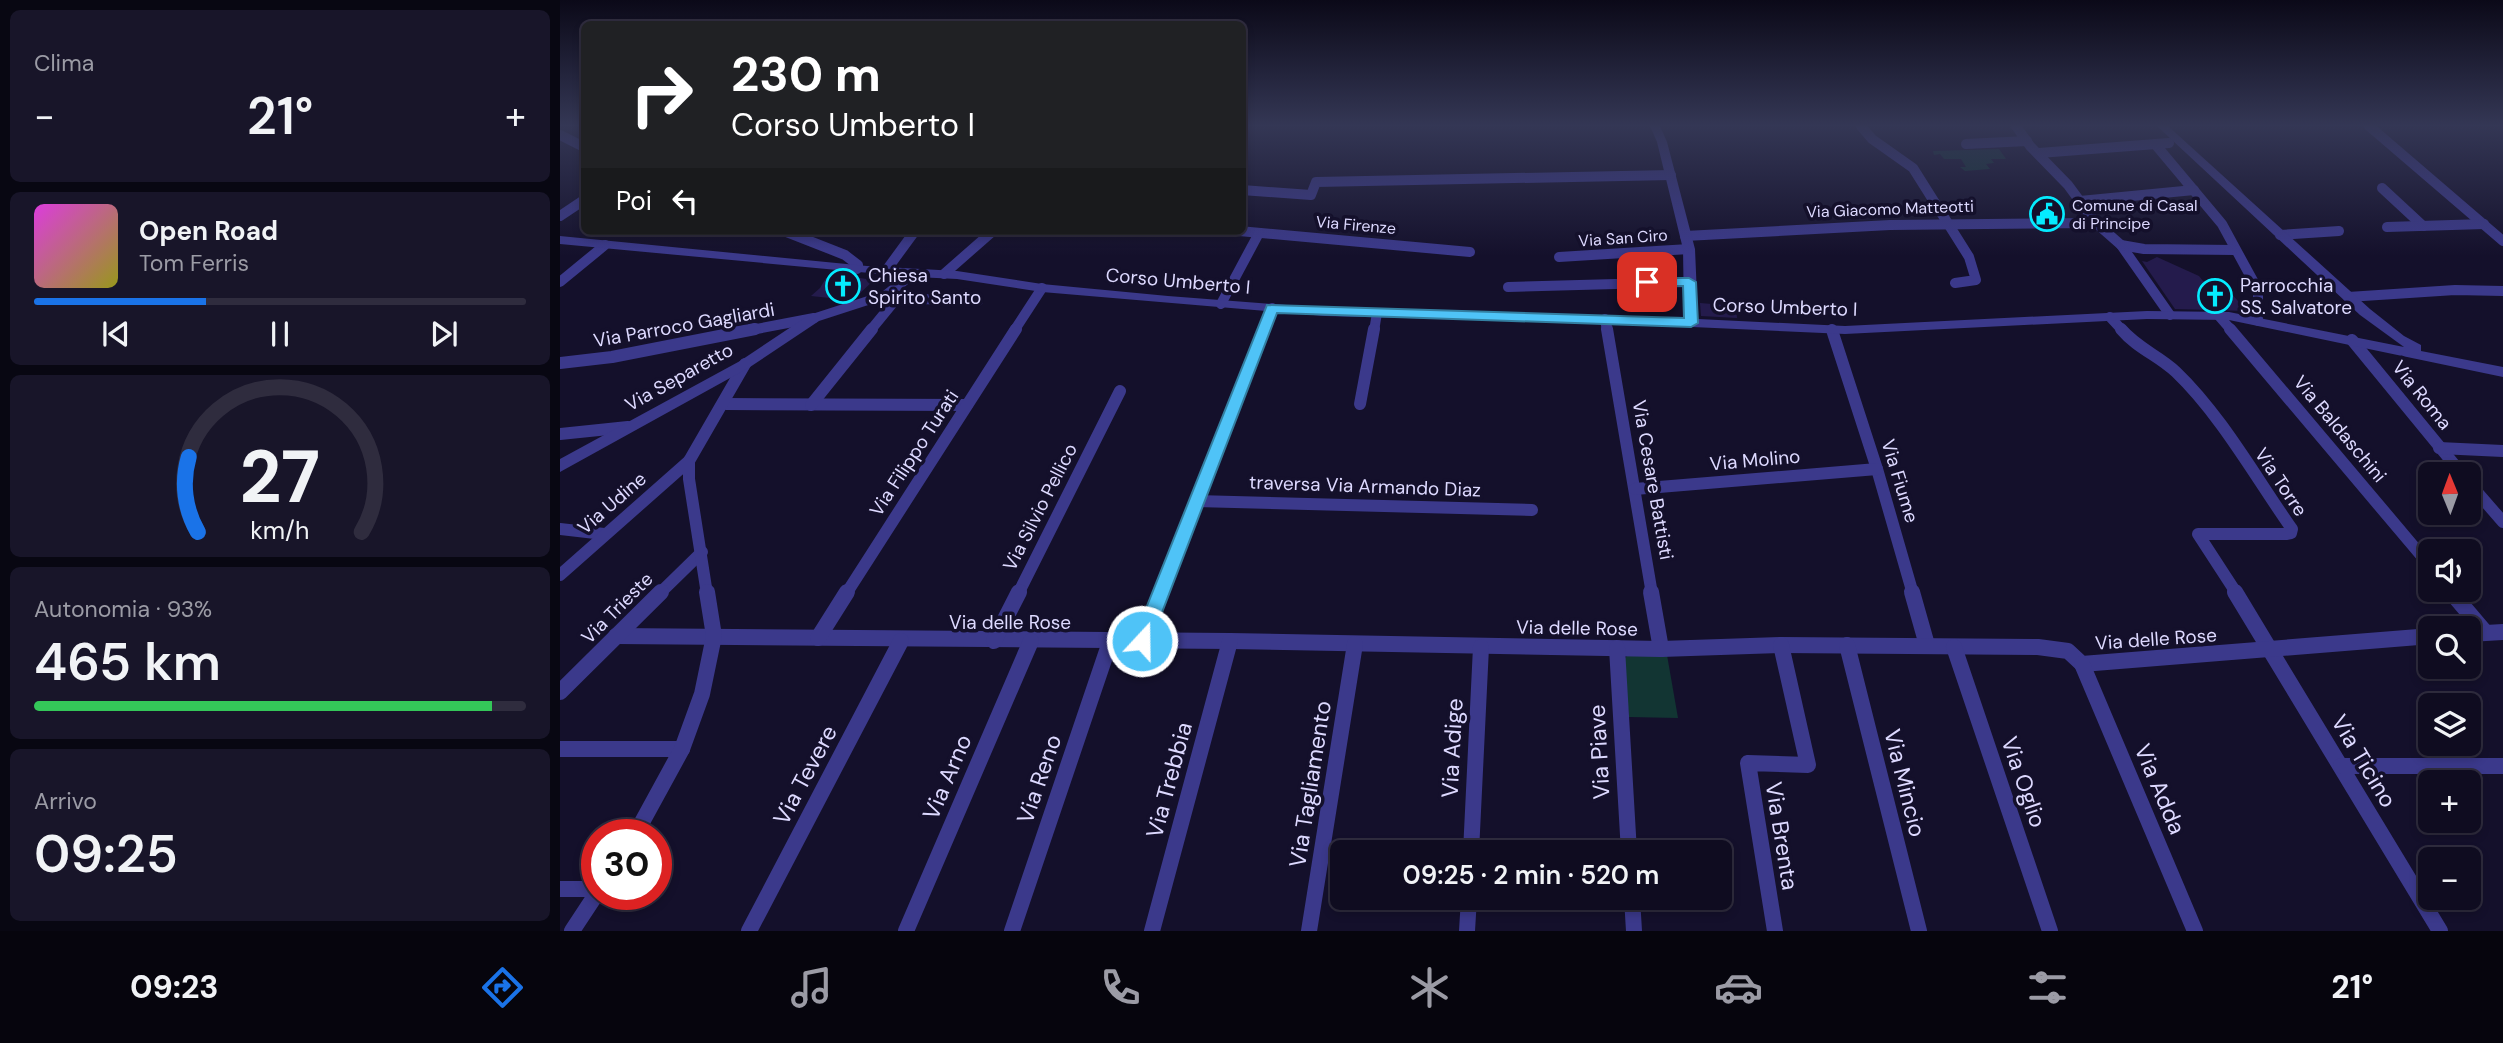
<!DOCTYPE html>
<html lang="it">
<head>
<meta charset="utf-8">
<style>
  :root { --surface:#0f0c20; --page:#181529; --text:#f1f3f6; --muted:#9b9ba5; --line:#2f2c3e; --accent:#1a73e8 }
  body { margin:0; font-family:"DM Sans",sans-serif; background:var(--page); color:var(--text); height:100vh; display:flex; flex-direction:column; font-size:26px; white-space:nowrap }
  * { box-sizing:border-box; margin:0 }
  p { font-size:23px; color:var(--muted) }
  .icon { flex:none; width:38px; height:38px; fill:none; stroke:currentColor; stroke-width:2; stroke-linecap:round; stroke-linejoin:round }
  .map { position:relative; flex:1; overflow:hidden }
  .panel { display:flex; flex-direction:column; gap:10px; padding:10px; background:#080712; width:560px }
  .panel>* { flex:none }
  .top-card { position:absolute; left:21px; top:21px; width:665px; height:214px; border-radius:10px; box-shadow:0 4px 10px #0003,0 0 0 2px var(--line); background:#202124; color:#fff; overflow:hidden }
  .needle { width:46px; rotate:359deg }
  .fabs { position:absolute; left:1858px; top:462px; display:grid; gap:14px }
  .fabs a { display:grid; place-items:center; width:63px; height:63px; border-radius:10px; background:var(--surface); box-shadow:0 4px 10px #0003,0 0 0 2px var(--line); font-size:35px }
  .speed { position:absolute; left:21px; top:819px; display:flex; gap:14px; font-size:35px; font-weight:700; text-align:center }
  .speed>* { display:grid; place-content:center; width:91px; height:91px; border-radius:50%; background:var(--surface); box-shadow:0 4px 10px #0003,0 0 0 2px var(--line); line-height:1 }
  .speed .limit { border:10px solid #d22; background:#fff; color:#111 }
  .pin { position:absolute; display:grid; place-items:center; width:60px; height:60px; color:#fff; margin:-30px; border-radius:14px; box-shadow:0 4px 10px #0006 }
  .me { position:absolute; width:77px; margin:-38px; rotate:21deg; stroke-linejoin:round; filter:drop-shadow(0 0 5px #0008) }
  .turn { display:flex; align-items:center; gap:24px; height:147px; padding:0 35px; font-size:32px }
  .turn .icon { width:91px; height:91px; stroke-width:2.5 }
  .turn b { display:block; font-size:49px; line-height:60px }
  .then { display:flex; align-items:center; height:66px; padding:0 35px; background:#0003; gap:14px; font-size:26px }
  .big { font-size:52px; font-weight:600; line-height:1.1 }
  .panel .card { flex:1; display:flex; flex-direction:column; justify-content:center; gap:10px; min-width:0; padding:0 24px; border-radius:10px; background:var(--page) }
  .panel .dial { align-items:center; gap:0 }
  .dial svg { height:182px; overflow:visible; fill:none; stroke:var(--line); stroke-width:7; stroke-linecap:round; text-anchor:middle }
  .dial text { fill:var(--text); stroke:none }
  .song { display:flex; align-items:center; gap:21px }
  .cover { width:84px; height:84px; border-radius:10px; background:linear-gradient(135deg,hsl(300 70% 55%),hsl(60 70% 35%)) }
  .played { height:7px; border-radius:4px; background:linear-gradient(90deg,var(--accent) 35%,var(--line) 35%) }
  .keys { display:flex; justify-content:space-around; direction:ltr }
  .heat { display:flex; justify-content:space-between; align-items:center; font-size:38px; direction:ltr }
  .charge { height:10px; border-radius:5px; background:linear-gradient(90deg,#34c759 93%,var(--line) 0) }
  .trip { position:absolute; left:770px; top:840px; width:402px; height:70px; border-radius:10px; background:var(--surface); box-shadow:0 4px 10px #0003,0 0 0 2px var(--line); font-weight:600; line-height:70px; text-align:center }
  .dock { display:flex; height:112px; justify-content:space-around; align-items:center; background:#06050d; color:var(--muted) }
  .dock .icon { width:49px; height:49px }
  .dock .active { color:var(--accent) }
  .dock b { font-size:32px; color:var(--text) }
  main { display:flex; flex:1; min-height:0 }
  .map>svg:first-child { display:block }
</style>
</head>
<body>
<main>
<section class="panel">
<div class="card"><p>Clima</p>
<div class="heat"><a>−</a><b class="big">21°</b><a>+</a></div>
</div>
<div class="card">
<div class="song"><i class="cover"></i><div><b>Open Road</b><p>Tom Ferris</p></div></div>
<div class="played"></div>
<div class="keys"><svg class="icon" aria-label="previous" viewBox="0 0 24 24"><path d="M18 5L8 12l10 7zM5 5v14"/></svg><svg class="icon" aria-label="pause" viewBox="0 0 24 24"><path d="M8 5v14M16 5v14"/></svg><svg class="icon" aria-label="next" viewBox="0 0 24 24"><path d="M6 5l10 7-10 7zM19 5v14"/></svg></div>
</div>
<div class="card dial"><svg viewBox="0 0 100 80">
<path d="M14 69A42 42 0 1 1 86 69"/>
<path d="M14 69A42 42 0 0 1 10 36" stroke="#1a73e8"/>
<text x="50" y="56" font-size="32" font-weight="700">27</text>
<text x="50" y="72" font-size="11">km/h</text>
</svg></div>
<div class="card"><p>Autonomia · 93%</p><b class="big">465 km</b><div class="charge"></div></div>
<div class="card"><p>Arrivo</p><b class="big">09:25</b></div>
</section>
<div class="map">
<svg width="1943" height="931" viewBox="0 0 1943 931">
  <rect width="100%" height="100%" fill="#14102b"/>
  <g fill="#123533">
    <polygon points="1439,149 1446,159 1431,159 1434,163 1426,164 1430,169 1405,171 1400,167 1406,167 1401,159 1384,159 1380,154 1374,155 1373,151"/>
    <polygon points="1107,655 1118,718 1069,717 1063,660 1067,656"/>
  </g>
  <g fill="#241b4c">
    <polygon points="1597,257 1639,276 1643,281 1660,281 1687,311 1615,309 1582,261 1587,262"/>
    <polygon points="278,275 314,280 296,297 288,300 251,296 260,288 266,278"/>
    <polygon points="1140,303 1176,306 1177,318 1141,316"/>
  </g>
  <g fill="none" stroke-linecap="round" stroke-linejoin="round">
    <g stroke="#3b398b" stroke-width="10">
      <polyline points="1301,126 1312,139 1353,168 1409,257 1416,280 1395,283"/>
      <polyline points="1456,126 1470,146 1508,185 1536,223 1561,245 1610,315"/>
      <polyline points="1809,126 1943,241"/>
      <polyline points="0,135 24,147"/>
      <polyline points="1406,144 1467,141"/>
      <polyline points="1595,144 1662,224 1698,290 1698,321"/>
      <polyline points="1479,153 1609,143"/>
      <polyline points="1822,188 1863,226"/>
      <polyline points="682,190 751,195 756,182 1111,175"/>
      <polyline points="1520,201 1634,190"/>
      <polyline points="0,216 24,200"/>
      <polyline points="1827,227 1924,224"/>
      <polyline points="224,231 285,255 298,265 297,269"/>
      <polyline points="679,231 910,252"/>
      <polyline points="1720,235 1779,231"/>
      <polyline points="1125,236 1330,225 1536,223"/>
      <polyline points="1561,245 1584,249 1675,250"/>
      <polyline points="999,257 1129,249"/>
      <polyline points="325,272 355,231"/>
      <polyline points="384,274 433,231"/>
      <polyline points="0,282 45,245"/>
      <polyline points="948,287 1129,282"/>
      <polyline points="1788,297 1895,290 1943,291"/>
      <polyline points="331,298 418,301"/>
      <polyline points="661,304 699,233"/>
      <polyline points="1659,316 1672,331"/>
      <polyline points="1550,317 1563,331"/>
      <polyline points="1045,319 1047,331"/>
      <polyline points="186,331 254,318"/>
      <polyline points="310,331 337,298"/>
      <polyline points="454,331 482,288"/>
      <polyline points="703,331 712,308"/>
      <polyline points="814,331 817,313"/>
    </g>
    <g stroke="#3b398b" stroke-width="12">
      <polyline points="1047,329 1092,594"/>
      <path d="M1561 329C1578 349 1598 355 1616 372 1661 415 1696 478 1732 529L1731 533 1726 534H1638L1677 594"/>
      <polyline points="1670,329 1871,567"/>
      <polyline points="1272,330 1317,469 1353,594"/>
      <polyline points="1792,340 1902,474"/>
      <polyline points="0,363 52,357 195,329"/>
      <polyline points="166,404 407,405"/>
      <polyline points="800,404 814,329"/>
      <polyline points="251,405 312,329"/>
      <polyline points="0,434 68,427"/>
      <polyline points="1879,448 1943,451"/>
      <polyline points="1909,483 1943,522"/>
      <polyline points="1075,489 1317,469"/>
      <polyline points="636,501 972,510"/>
      <polyline points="0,529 44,534"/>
      <polyline points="0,575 129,461"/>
      <polyline points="1889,590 1892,594"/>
      <polyline points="99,594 142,552"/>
      <polyline points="147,594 129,479 129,461 185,364"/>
      <polyline points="286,594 456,329"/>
      <polyline points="458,594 560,391"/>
      <polyline points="600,594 704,329"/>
    </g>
    <g stroke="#3b398b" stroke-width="16">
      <polyline points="1091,592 1101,649"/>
      <polyline points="1352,592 1367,645"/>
      <polyline points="1675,592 1880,931"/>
      <polyline points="1891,592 1925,632"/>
      <polyline points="1909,634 1943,632"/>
      <polyline points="56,636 670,641 1101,649 1221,645 1478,647 1508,651 1522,664 1871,636"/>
      <polyline points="258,638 287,592"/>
      <polyline points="434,641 459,592"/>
      <polyline points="582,641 601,592"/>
      <polyline points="1287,645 1359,931"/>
      <polyline points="1394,647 1490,931"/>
      <polyline points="1057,648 1069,852"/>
      <polyline points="1522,664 1635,931"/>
      <polyline points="0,692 101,592"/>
      <polyline points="0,749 122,749"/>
      <polyline points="1781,766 1943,766"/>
      <polyline points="75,835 122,749 142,694 154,636 147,592"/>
      <polyline points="911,852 921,647"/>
      <polyline points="0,889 37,889"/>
      <polyline points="1072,898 1074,931"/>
      <polyline points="12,931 37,893"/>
      <polyline points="189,931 341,641"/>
      <polyline points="346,931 471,641"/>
      <polyline points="452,931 550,642"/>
      <polyline points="592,931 670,641"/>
      <polyline points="749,931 795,644"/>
      <polyline points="907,931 909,898"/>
      <polyline points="1215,931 1188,763 1248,765 1221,645"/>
    </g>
    <polygon fill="#3b398b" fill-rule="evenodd" points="1090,126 1100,126 1107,142 1135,249 1138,319 1285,326 1587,311 1669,312 1844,347 1800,315 1597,126 1608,126 1810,309 1844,336 1861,345 1861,351 1943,367 1943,377 1669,320 1587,319 1285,334 1045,323 765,316 482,292 397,279 356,277 333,297 259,321 190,367 0,472 0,459 180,361 249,315 323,291 342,276 0,244 0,236 307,266 397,271 482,284 608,296 765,308 1124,318 1123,249 1097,142"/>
  </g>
  <linearGradient id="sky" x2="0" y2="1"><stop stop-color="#0b0918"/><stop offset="0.49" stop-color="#343755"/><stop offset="1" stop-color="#343755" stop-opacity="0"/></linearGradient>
  <rect width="1943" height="256" fill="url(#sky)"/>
  <polygon fill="#4fc3f7" stroke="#337fa1" stroke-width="2" points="1129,278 1136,282 1138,323 1131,327 717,313 591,641 588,646 582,649 575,646 573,641 707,305 1124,318 1123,286 1087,286 1081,282 1087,278"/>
  <defs>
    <g id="civic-ring" transform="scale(1.75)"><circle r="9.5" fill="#14102b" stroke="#05ebff" stroke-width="1.5"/><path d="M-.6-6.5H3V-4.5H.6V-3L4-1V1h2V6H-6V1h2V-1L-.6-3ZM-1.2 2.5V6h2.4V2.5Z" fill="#05ebff"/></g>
    <g id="church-ring" transform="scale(1.75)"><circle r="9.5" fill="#14102b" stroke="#05ebff" stroke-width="1.5"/><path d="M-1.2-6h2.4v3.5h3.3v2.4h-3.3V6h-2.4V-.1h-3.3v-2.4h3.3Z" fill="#05ebff"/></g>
  </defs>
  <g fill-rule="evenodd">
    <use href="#civic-ring" x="1487" y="214"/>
    <use href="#church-ring" x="283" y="286"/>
    <use href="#church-ring" x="1655" y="296"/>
  </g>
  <g text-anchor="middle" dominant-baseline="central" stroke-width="7" stroke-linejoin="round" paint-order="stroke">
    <g font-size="16" fill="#ddd9ff" stroke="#14102b" text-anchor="start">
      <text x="1512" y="205">Comune di Casal<tspan x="1512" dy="18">di Principe</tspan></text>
    </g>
    <g font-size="16" fill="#ddd9ff" stroke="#14102b">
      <text transform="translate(1330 209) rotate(-2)">Via Giacomo Matteotti</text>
      <text transform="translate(796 225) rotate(5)">Via Firenze</text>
      <text transform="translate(1063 238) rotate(-4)">Via San Ciro</text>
    </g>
    <g font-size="19" fill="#ddd9ff" stroke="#14102b" text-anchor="start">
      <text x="308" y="275">Chiesa<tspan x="308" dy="22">Spirito Santo</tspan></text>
      <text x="1680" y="285">Parrocchia<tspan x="1680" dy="22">SS. Salvatore</tspan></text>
    </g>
    <g font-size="19" fill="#ddd9ff" stroke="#14102b">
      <text transform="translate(618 281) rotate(5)">Corso Umberto I</text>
      <text transform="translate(1225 307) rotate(2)">Corso Umberto I</text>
      <text transform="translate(124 325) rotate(-10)">Via Parroco Gagliardi</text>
      <text transform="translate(119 377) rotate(-29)">Via Separetto</text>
      <text transform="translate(1862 395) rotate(51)">Via Roma</text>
      <text transform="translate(1780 429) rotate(50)">Via Baldaschini</text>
      <text transform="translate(354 453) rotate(-57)">Via Filippo Turati</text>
      <text transform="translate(1195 460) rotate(-5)">Via Molino</text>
      <text transform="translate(1093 480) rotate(80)">Via Cesare Battisti</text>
      <text transform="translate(1340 481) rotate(73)">Via Fiume</text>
      <text transform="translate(1721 482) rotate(56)">Via Torre</text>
      <text transform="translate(805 486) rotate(2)">traversa Via Armando Diaz</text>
      <text transform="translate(52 503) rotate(-41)">Via Udine</text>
      <text transform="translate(480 507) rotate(-63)">Via Silvio Pellico</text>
      <text transform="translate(57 608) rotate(-45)">Via Trieste</text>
      <text x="450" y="622">Via delle Rose</text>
      <text transform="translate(1017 628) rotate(1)">Via delle Rose</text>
      <text transform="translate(1596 639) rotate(-4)">Via delle Rose</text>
    </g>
    <g font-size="23" fill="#ddd9ff" stroke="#14102b">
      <text transform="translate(892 748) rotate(-87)">Via Adige</text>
      <text transform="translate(1039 752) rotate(-93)">Via Piave</text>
      <text transform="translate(1804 761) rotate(59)">Via Ticino</text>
      <text transform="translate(245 775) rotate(-62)">Via Tevere</text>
      <text transform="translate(387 777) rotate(-67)">Via Arno</text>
      <text transform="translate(479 779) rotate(-71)">Via Reno</text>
      <text transform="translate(609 780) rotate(-75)">Via Trebbia</text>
      <text transform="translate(1464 782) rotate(71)">Via Oglio</text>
      <text transform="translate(1345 783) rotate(76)">Via Mincio</text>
      <text transform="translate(750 784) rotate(-81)">Via Tagliamento</text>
      <text transform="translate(1600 789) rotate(67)">Via Adda</text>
      <text transform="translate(1222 836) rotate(81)">Via Brenta</text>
    </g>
  </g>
</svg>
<div class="fabs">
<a><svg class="needle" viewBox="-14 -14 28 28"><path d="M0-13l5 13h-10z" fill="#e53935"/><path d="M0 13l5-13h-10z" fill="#9b9ba5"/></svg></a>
<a><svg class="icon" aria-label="sound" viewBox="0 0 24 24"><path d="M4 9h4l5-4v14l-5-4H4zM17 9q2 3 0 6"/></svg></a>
<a><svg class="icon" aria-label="search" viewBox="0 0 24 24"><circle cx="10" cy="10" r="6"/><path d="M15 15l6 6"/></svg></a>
<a><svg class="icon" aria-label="layers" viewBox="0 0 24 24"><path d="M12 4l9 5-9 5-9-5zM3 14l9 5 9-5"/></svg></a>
<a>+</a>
<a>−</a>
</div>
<div class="speed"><div class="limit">30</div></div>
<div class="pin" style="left:1087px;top:282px;background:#d93025"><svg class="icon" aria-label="arrive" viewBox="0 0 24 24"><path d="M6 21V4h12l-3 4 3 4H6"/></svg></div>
<svg class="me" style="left:582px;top:641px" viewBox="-20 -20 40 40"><circle r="17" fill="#4fc3f7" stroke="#fff" stroke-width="3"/><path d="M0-11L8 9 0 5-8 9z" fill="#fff"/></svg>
<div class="trip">09:25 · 2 min · 520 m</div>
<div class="top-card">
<div class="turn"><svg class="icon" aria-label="right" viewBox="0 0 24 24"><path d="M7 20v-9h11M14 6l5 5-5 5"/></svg><div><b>230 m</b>Corso Umberto I</div></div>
<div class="then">Poi<svg class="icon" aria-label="left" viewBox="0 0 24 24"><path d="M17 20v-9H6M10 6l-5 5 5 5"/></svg></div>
</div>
</div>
</main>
<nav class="dock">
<b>09:23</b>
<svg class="icon active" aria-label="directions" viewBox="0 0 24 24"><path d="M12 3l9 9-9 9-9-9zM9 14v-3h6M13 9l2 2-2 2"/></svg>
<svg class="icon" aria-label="music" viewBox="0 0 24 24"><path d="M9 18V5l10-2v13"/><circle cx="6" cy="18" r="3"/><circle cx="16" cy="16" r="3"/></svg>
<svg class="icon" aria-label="phone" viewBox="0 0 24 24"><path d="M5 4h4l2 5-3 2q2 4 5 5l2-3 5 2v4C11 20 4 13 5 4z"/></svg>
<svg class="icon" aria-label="climate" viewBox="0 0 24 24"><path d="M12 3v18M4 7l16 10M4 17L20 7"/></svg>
<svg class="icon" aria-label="car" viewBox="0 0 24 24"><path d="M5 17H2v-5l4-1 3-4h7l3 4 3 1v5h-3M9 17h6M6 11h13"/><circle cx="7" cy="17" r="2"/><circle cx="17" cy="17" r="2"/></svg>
<svg class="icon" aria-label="filters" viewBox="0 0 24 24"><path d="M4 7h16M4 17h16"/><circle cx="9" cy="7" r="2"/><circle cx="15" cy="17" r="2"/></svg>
<b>21°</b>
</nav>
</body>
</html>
